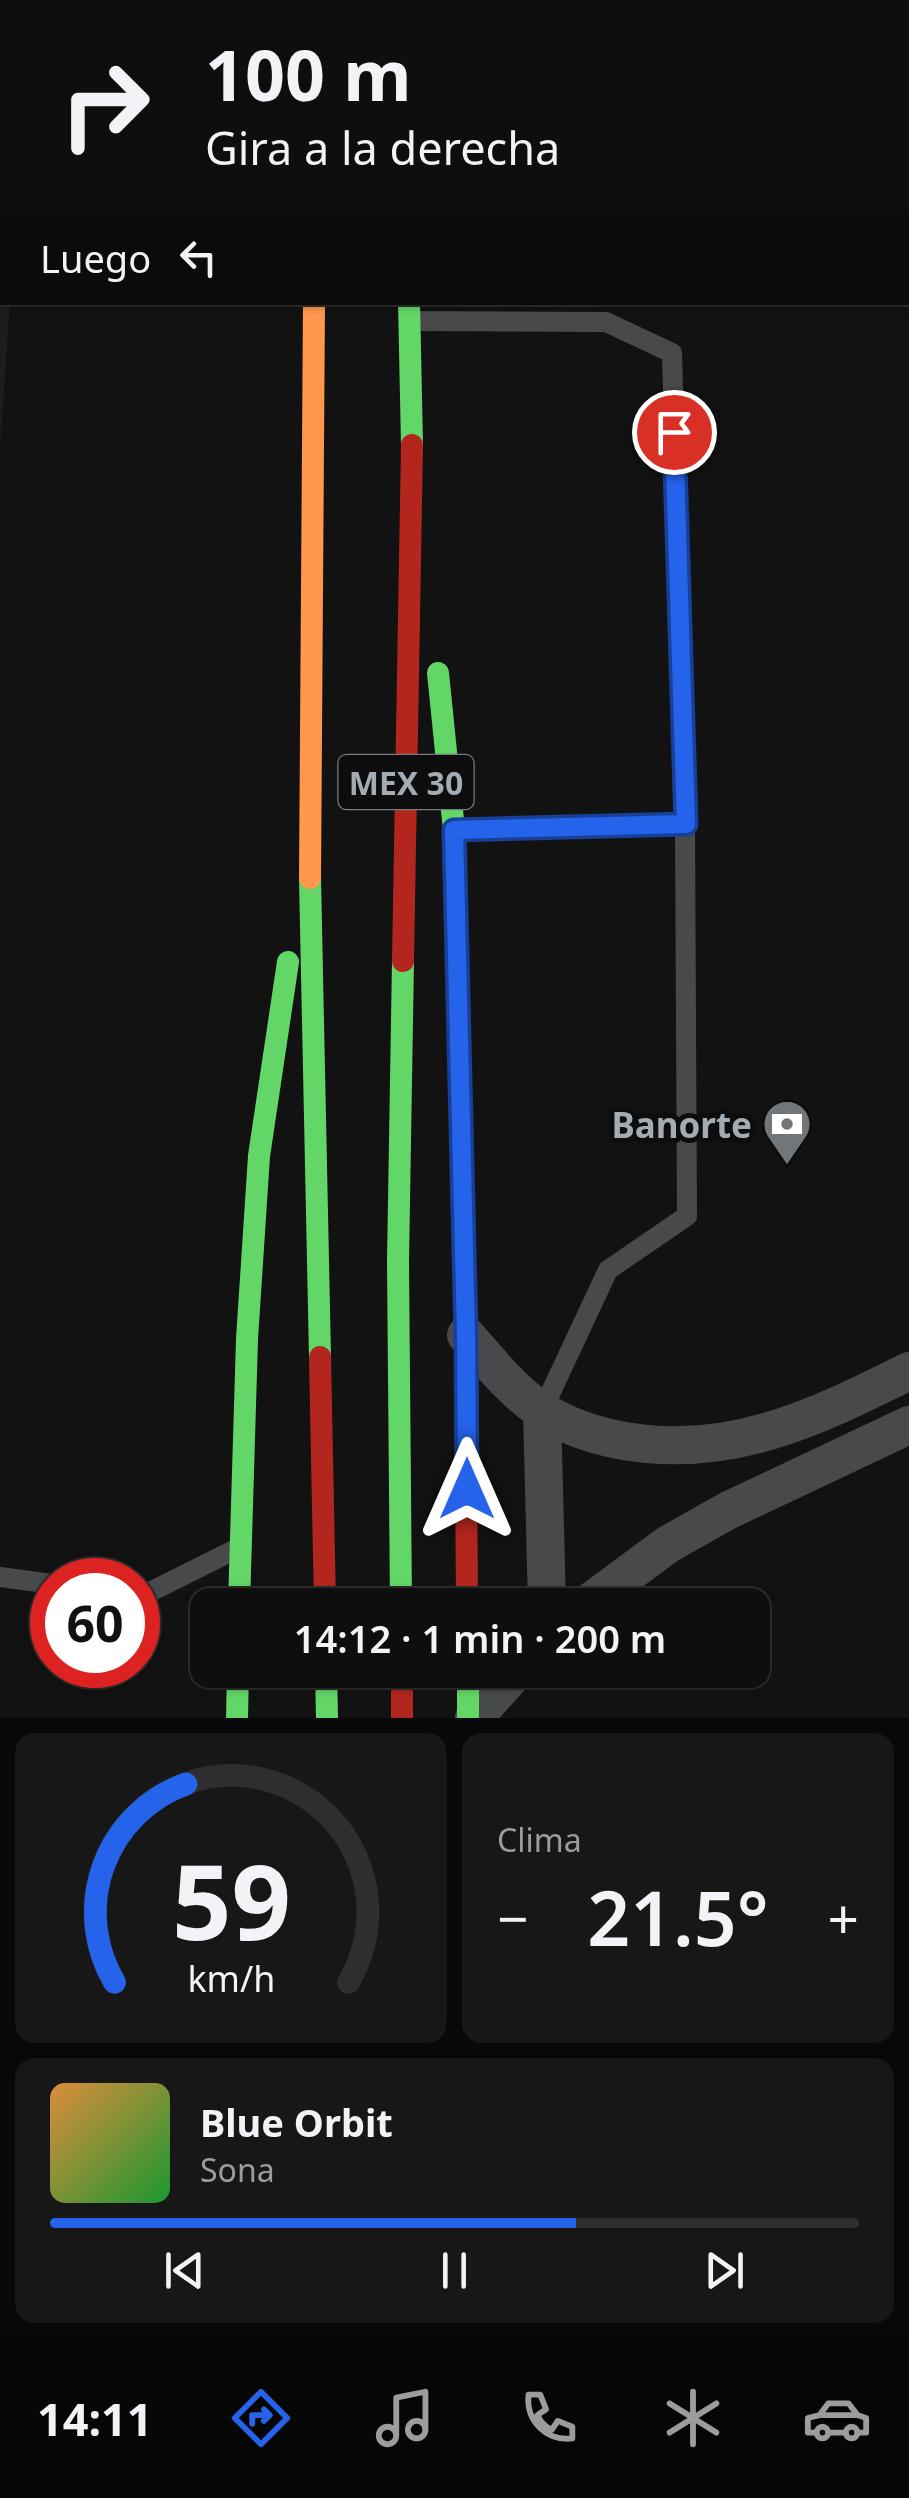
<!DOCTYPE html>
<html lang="es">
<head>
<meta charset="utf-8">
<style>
  :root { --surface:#0e0e0e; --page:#171717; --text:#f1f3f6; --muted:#9b9c9e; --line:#2e2e2e; --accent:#2563eb }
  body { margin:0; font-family:"Noto Sans",sans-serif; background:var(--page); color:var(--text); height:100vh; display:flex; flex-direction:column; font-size:38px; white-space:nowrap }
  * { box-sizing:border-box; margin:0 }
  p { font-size:32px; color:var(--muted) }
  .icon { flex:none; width:55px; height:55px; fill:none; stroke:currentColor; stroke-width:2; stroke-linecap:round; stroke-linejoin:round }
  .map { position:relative; height:1718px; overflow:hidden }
  .sheet { display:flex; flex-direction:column; gap:15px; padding:15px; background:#080808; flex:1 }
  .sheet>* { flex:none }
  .hud { position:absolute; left:0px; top:0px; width:910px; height:305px; box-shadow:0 2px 8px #0004,0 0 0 2px var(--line); background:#0e0e0e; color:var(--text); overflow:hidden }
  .speed { position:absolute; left:30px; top:1558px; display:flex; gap:20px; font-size:50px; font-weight:700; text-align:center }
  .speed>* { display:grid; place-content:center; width:130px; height:130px; border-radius:50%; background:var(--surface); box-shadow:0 2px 8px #0004,0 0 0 2px var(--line); line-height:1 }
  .speed .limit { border:15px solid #d22; background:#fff; color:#111 }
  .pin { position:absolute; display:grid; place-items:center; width:85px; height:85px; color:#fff; margin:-42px; border:5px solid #fff; border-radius:50%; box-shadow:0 2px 10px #0007 }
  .me { position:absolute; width:110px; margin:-55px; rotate:0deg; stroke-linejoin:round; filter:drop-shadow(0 0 8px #0008) }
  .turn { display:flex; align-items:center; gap:35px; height:210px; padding:0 40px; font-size:45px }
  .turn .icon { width:130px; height:130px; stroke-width:2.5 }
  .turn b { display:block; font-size:70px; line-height:85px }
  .then { display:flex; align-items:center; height:95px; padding:0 40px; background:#0003; gap:20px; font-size:38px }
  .big { font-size:75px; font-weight:600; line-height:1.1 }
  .sheet .tile { flex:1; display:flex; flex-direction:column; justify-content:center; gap:15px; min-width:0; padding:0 35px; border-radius:20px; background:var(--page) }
  .sheet .dial { align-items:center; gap:0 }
  .dial svg { height:260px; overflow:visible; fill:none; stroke:var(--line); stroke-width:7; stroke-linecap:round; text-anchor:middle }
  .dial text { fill:var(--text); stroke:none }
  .song { display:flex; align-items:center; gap:30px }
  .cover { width:120px; height:120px; border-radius:15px; background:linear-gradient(135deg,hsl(30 70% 55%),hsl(130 70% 35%)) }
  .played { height:10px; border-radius:5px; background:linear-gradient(90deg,var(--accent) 65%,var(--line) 65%) }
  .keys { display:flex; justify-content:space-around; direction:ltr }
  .heat { display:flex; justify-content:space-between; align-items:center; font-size:55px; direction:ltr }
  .sheet .tiles { flex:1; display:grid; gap:15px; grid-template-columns:1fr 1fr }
  .tile:last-child { grid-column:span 2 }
  .trip { position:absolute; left:190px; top:1588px; width:580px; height:100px; border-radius:20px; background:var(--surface); box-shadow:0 2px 8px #0004,0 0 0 2px var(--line); font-weight:600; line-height:100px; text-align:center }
  .dock { display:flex; height:160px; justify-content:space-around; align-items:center; background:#060606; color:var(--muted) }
  .dock .icon { width:70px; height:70px }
  .dock .on { color:var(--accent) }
  .dock b { font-size:45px; color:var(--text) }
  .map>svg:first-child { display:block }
</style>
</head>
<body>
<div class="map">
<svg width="909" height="1718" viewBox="0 0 909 1718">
  <rect width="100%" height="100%" fill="#121213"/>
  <polygon fill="#1d1d1f" points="0,0 30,0 2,2 2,302 10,303 0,448"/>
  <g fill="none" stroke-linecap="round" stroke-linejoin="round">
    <g stroke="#273033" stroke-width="48">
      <polyline points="22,2 23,0"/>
      <polyline points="0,277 2,246"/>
    </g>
    <g stroke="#47494b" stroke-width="20">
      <polyline points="410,321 606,322 672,353 685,824 687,1216 608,1270 542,1411"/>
      <polyline points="457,830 685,824"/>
      <polyline points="0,1577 52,1584"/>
      <polyline points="138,1593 146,1594 238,1548"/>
    </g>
    <g stroke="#47494b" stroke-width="38">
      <polyline points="747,2 747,0"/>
      <path d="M466 1335C489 1361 512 1391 541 1410 564 1425 594 1435 619 1440 727 1461 815 1418 909 1371"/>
      <polyline points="542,1411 547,1605"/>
      <polyline points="586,1605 667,1545 727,1511 909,1425"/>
      <polyline points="474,1718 517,1670"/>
    </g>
    <g stroke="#63d668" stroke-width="22">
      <polyline points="316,0 316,2"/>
      <polyline points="414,0 414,2"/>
      <polyline points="409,302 412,445"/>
      <polyline points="438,673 454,830 465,1309"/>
      <polyline points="310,878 320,1357"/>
      <polyline points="239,1605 247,1339 259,1156 288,962"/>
      <polyline points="401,1605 398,1262 403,961"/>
      <polyline points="326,1670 327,1718"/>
      <polyline points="468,1670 468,1718"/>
      <polyline points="237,1718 238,1670"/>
    </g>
    <polyline stroke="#ff974d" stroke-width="22" points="310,878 314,302"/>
    <g stroke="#b3261e" stroke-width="22">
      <polyline points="403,961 412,445"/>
      <polyline points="465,1309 467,1605"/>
      <polyline points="320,1357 325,1605"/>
      <polyline points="402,1670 402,1718"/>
    </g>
  </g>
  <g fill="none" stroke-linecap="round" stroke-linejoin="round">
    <g stroke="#184099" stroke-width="25">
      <polyline id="route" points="467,1489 466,1335 454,830 686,824 674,432"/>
    </g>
    <use href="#route" stroke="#2563eb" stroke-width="18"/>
  </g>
  <defs>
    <g id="bank-pin" transform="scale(2.5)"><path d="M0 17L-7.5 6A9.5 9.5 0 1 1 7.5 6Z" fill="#71767b" stroke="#0d0d0e"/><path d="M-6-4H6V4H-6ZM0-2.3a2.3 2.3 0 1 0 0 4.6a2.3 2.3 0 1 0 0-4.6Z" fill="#fff"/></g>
  </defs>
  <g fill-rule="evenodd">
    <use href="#bank-pin" x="787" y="1124"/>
  </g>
  <g text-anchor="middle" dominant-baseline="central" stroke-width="10" stroke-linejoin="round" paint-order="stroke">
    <rect fill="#0d0d0e" stroke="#777c82" stroke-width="2.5" x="338.5" y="755" width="135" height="54" rx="8"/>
    <g font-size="32" font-weight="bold" fill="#a4acb3">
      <text x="406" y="782">MEX 30</text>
    </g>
    <g font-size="35" font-weight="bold" fill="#a4acb3" stroke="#0d0d0e" text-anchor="end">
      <text x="752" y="1124">Banorte</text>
    </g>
  </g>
</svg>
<div class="speed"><div class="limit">60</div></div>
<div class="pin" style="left:674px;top:432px;background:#d93025"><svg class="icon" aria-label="arrive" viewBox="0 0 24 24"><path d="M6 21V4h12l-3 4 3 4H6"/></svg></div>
<svg class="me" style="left:467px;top:1489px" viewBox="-20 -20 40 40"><path d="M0-17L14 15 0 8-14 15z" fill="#2563eb" stroke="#fff" stroke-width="4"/></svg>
<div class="trip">14:12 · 1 min · 200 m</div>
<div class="hud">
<div class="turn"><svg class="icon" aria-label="right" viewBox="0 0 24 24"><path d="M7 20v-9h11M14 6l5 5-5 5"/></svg><div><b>100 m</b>Gira a la derecha</div></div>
<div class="then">Luego<svg class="icon" aria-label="left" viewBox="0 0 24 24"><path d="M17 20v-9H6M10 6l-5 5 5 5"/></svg></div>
</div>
</div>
<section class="sheet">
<div class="tiles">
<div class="tile dial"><svg viewBox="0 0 100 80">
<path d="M14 69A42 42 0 1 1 86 69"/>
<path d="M14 69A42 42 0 0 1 36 8" stroke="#2563eb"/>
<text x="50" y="56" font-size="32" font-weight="700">59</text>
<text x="50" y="72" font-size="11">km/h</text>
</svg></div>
<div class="tile"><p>Clima</p>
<div class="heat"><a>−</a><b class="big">21.5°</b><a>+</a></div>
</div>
<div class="tile">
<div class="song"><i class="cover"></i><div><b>Blue Orbit</b><p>Sona</p></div></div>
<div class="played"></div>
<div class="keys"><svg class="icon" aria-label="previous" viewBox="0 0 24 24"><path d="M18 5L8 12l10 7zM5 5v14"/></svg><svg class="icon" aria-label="pause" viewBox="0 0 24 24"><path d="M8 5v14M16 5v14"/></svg><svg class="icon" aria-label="next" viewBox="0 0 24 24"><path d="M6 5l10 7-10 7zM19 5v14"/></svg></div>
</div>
</div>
</section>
<nav class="dock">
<b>14:11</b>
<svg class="icon on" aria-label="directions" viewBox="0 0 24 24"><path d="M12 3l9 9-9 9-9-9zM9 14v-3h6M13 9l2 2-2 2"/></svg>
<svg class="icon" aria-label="music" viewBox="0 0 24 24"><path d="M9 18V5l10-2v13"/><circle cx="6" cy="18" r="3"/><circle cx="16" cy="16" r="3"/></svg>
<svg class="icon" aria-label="phone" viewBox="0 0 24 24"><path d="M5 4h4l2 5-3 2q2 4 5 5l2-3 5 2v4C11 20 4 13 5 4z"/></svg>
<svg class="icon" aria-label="climate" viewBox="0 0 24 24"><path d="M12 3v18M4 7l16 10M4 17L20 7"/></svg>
<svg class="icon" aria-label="car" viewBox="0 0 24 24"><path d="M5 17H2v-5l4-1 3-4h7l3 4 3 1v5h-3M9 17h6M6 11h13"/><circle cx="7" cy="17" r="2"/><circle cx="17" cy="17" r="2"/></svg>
</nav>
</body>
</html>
